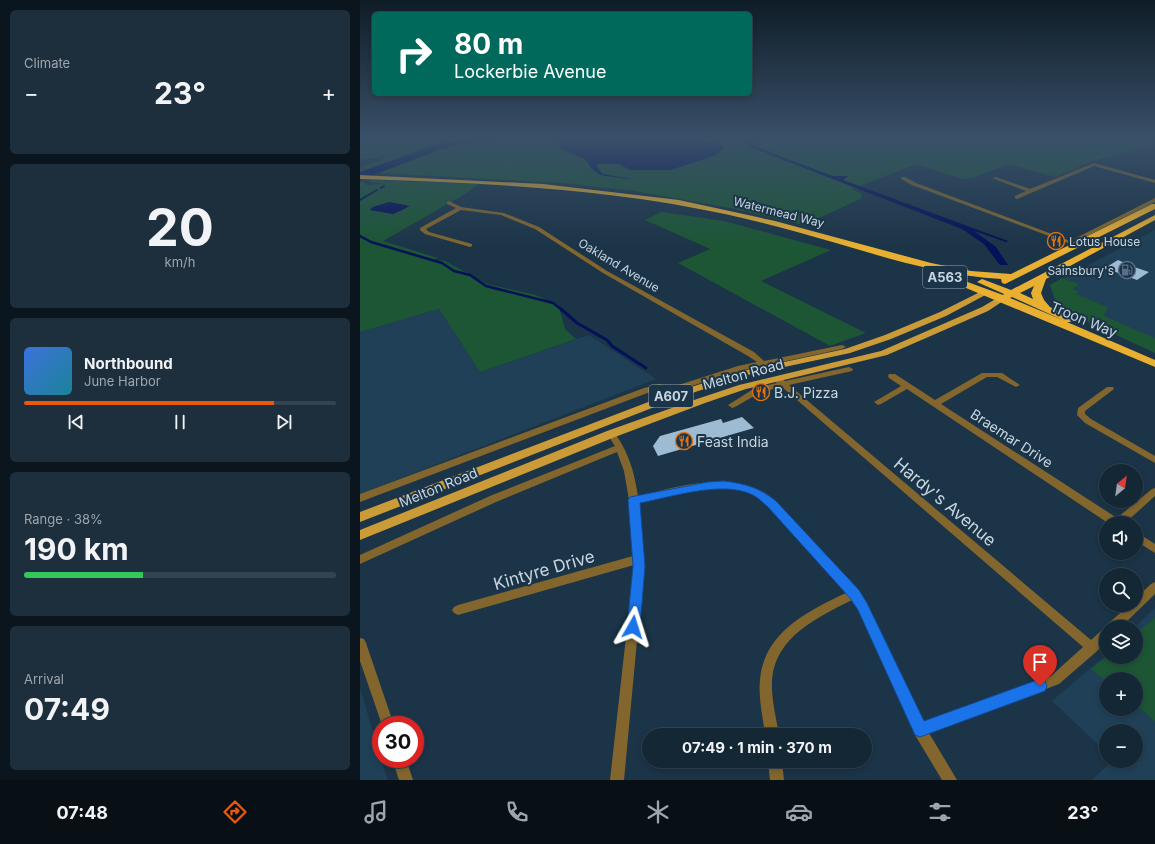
<!DOCTYPE html>
<html lang="en">
<head>
<meta charset="utf-8">
<style>
  :root { --surface:#142735; --page:#1d2f3d; --text:#f1f3f6; --muted:#9da5ad; --line:#334450; --accent:#ea580c }
  body { margin:0; font-family:Inter,sans-serif; background:var(--page); color:var(--text); height:100vh; display:flex; flex-direction:column; font-size:15px; white-space:nowrap }
  * { box-sizing:border-box; margin:0 }
  p { font-size:13px; color:var(--muted) }
  .icon { flex:none; width:22px; height:22px; fill:none; stroke:currentColor; stroke-width:2; stroke-linecap:round; stroke-linejoin:round }
  .map { position:relative; flex:1; overflow:hidden }
  .sheet { display:flex; flex-direction:column; gap:10px; padding:10px; background:#0b151d; width:360px }
  .sheet>* { flex:none }
  .guide { position:absolute; left:12px; top:12px; width:380px; height:84px; border-radius:6px; box-shadow:0 2px 6px #0003,0 0 0 1px var(--line); background:#00695c; color:#fff; overflow:hidden }
  .needle { width:26px; rotate:29deg }
  .controls { position:absolute; left:739px; top:464px; display:grid; gap:8px }
  .controls a { display:grid; place-items:center; width:44px; height:44px; border-radius:50%; background:var(--surface); box-shadow:0 2px 6px #0003,0 0 0 1px var(--line); font-size:20px }
  .speed { position:absolute; left:12px; top:716px; display:flex; gap:8px; font-size:20px; font-weight:700; text-align:center }
  .speed>* { display:grid; place-content:center; width:52px; height:52px; border-radius:50%; background:var(--surface); box-shadow:0 2px 6px #0003,0 0 0 1px var(--line); line-height:1 }
  .speed .limit { border:6px solid #d22; background:#fff; color:#111 }
  .pin { position:absolute; display:grid; place-items:center; width:34px; height:34px; color:#fff; margin:-41px -17px; border-radius:50% 50% 50% 0; rotate:-45deg; box-shadow:0 0 4px #0007 }
  .pin .icon { rotate:45deg }
  .me { position:absolute; width:44px; margin:-22px; rotate:6deg; stroke-linejoin:round; filter:drop-shadow(0 0 3px #0008) }
  .turn { display:flex; align-items:center; gap:14px; height:84px; padding:0 16px; font-size:18px }
  .turn .icon { width:52px; height:52px; stroke-width:2.5 }
  .turn b { display:block; font-size:28px; line-height:34px }
  .big { font-size:30px; font-weight:700; line-height:1.1 }
  .sheet .card { flex:1; display:flex; flex-direction:column; justify-content:center; gap:6px; min-width:0; padding:0 14px; border-radius:6px; background:var(--page) }
  .sheet .dial { align-items:center; gap:0 }
  .dial b { font-size:52px; line-height:1 }
  .song { display:flex; align-items:center; gap:12px }
  .cover { width:48px; height:48px; border-radius:6px; background:linear-gradient(135deg,hsl(220 70% 55%),hsl(190 70% 35%)) }
  .played { height:4px; border-radius:2px; background:linear-gradient(90deg,var(--accent) 80%,var(--line) 80%) }
  .keys { display:flex; justify-content:space-around; direction:ltr }
  .heat { display:flex; justify-content:space-between; align-items:center; font-size:22px; direction:ltr }
  .charge { height:6px; border-radius:3px; background:linear-gradient(90deg,#34c759 38%,var(--line) 0) }
  .trip { position:absolute; left:282px; top:728px; width:230px; height:40px; border-radius:20px; background:var(--surface); box-shadow:0 2px 6px #0003,0 0 0 1px var(--line); font-weight:700; line-height:40px; text-align:center }
  .menu { display:flex; height:64px; justify-content:space-around; align-items:center; background:#081015; color:var(--muted) }
  .menu .icon { width:28px; height:28px }
  .menu .active { color:var(--accent) }
  .menu b { font-size:18px; color:var(--text) }
  main { display:flex; flex:1; min-height:0 }
  .map>svg:first-child { display:block }
</style>
</head>
<body>
<main>
<section class="sheet">
<div class="card"><p>Climate</p>
<div class="heat"><a>−</a><b class="big">23°</b><a>+</a></div>
</div>
<div class="card dial"><b>20</b><p>km/h</p></div>
<div class="card">
<div class="song"><i class="cover"></i><div><b>Northbound</b><p>June Harbor</p></div></div>
<div class="played"></div>
<div class="keys"><svg class="icon" aria-label="previous" viewBox="0 0 24 24"><path d="M18 5L8 12l10 7zM5 5v14"/></svg><svg class="icon" aria-label="pause" viewBox="0 0 24 24"><path d="M8 5v14M16 5v14"/></svg><svg class="icon" aria-label="next" viewBox="0 0 24 24"><path d="M6 5l10 7-10 7zM19 5v14"/></svg></div>
</div>
<div class="card"><p>Range · 38%</p><b class="big">190 km</b><div class="charge"></div></div>
<div class="card"><p>Arrival</p><b class="big">07:49</b></div>
</section>
<div class="map">
<svg width="795" height="780" viewBox="0 0 795 780">
  <rect width="100%" height="100%" fill="#1b3447"/>
  <g fill="#1f4057" fill-rule="evenodd">
    <polygon points="795,230 795,344 695,301 690,285"/>
    <polygon points="79,309 120,372 229,335 296,379 0,494 0,332"/>
    <path d="M795 608V780H732L752 761H776V731H746V752L692 701 746 655V657H776L775 627ZM746 679H776V709H746Z"/>
    <polygon points="0,688 21,759 28,780 0,780"/>
  </g>
  <g fill="#1c5635" fill-rule="evenodd">
    <polygon points="0,137 795,137 795,145 732,161 695,177 649,164 615,177 602,179 556,164 492,189 501,193 502,198 444,225 370,208 274,191 201,183 0,172 0,168 34,154 0,160"/>
    <path d="M11 180 119 184 105 194 23 241 78 258 74 260 85 261 127 284 176 295 199 307 205 329 216 339 120 372 79 309 0 332V182L3 181 6 185 25 184 9 182ZM32 202 45 209 33 214 10 210 13 207Z"/>
    <polygon points="301,212 364,221 471,250 401,281 506,333 470,346 318,263 350,249 285,220"/>
    <polygon points="702,278 719,284 713,289 719,292 716,294 747,307 744,316 795,338 795,353 698,308 690,285"/>
    <polygon points="795,618 795,721 776,705 776,679 746,679 746,681 731,669 746,657 776,657 776,633"/>
  </g>
  <g fill="#021158">
    <polygon points="114,137 147,137 102,144 82,149 0,180 0,172 74,145"/>
    <path d="M190 137H365L340 140C347 146 358 139 365 148L356 155 311 170H270L259 164H236L242 174 271 179H268L240 175 230 167 226 160 201 149 199 142Z"/>
    <polygon points="393,137 399,137 392,143 402,149 473,176 488,176 483,180 648,241 646,242 614,231 636,247 648,265 640,265 624,244 602,229 390,147 387,144 387,141"/>
    <polygon points="29,202 50,206 33,214 10,210 13,207"/>
  </g>
  <g fill="none" stroke-linecap="round" stroke-linejoin="round">
    <g stroke="#021158" stroke-width="2">
      <polyline points="21,188 24,186"/>
      <polyline points="0,200 17,190"/>
    </g>
    <polyline stroke="#021158" stroke-width="2.5" points="0,236 11,242 82,263 94,271 110,275 126,286 193,303 202,310"/>
    <polyline stroke="#021158" stroke-width="3" points="201,309 217,323 247,340 252,346 286,368"/>
  </g>
  <g fill="#9dbbd2">
    <polygon points="758,260 774,267 789,272 777,280 745,268"/>
    <polygon points="382,417 394,428 298,456 293,446 300,436 361,419 363,423"/>
  </g>
  <g fill="none" stroke-linecap="round" stroke-linejoin="round">
    <g fill="#83662d" fill-rule="evenodd">
      <polygon points="734,163 795,180 795,183 734,166 657,199 655,198 655,196 666,191 632,178 636,177 670,189"/>
      <polygon points="541,177 545,177 556,183 721,245 716,246 552,185 541,179"/>
      <polygon points="795,198 795,202 719,240 714,239"/>
      <polygon points="89,201 101,207 144,213 179,227 247,271 394,352 404,361 482,345 486,347 482,349 408,365 413,369 409,371 401,366 383,370 315,391 320,395 316,398 299,389 290,392 0,502 0,494 284,388 300,384 309,388 378,366 397,362 388,356 243,273 175,229 141,215 101,210 66,229 69,232 112,244 112,246 110,247 65,234 60,230 60,228 96,208 87,204 87,202"/>
      <path d="M489 367 493 369 492 371 429 385 731 640 742 630 746 629V641L736 652 699 684 569 733 597 780H582L555 735 499 610 492 600C458 617 415 637 412 680 411 698 416 717 419 735H405C403 717 398 698 400 680 404 632 448 611 486 593L409 507C404 504 401 499 397 497 364 478 313 495 279 502L284 566 264 780H250L274 565 98 615 94 613 92 610 94 607 98 605 273 556 269 500 264 471 257 452 136 502 0 564V555L130 496 255 446 247 434 251 431 254 432C269 453 274 471 278 496 317 487 365 471 403 492 408 494 411 498 415 501L498 591 507 604 563 722 691 676 723 647 422 387 401 392 375 407 372 408 368 405 395 388 417 383 413 379 414 377H420L425 381Z"/>
      <polygon points="622,373 642,373 660,385 656,387 637,377 627,377 581,404 757,518 792,489 795,488 795,496 765,523 748,523 547,389 521,404 518,405 514,402 541,386 529,378 528,376 529,374 535,374 575,400"/>
      <polygon points="747,387 753,387 754,389 725,411 725,414 731,419 795,456 795,463 725,423 717,415 718,408"/>
      <polygon points="776,532 795,544 795,553 776,541"/>
      <polygon points="795,582 795,594 761,627 747,627 749,623 769,605 776,605 776,598 791,584"/>
      <polygon points="0,638 4,639 6,643 34,725 22,725 0,661"/>
      <polygon points="32,759 46,759 53,780 39,780"/>
      <polygon points="408,761 422,761 424,780 410,780"/>
    </g>
    <g fill="#cb9b38" fill-rule="evenodd">
      <polygon points="624,290 627,290 631,292 586,316 531,339 490,353 387,375 320,397 0,522 0,512 312,393 382,371 485,349 525,335 580,312"/>
      <polygon points="639,297 645,297 646,299 628,311 527,355 386,389 345,403 255,437 0,540 0,530 247,431 337,399 379,385 521,351 622,307"/>
    </g>
    <g fill="#e9af30" fill-rule="evenodd">
      <path d="M0 175 183 184 319 200 415 221 571 263 611 271 651 274 792 204H795V209L645 284 642 283 641 279C585 276 530 259 476 243 439 232 402 222 365 214 245 188 122 183 0 179Z"/>
      <path d="M795 215V220L686 279 681 293 684 300 690 307 715 320 714 322H707L795 360V367L575 275 580 272 583 273 643 295 644 294 617 282 622 279 651 290ZM674 286 671 293 673 299 660 293ZM652 297 705 321 650 298Z"/>
    </g>
  </g>
  <linearGradient id="sky" x2="0" y2="1"><stop stop-color="#0f1d27"/><stop offset="0.56" stop-color="#395069"/><stop offset="1" stop-color="#395069" stop-opacity="0"/></linearGradient>
  <rect width="795" height="246" fill="url(#sky)"/>
  <path fill="#1a73e8" stroke="#114b97" d="M364 481C386 484 398 487 416 501L499 590 507 603 564 721 680 679 685 681 687 686 685 691 560 737 555 735 498 610 490 598 408 507C403 503 399 498 393 495 363 480 312 497 280 503L285 566 280 627 278 631 273 633 268 631 267 627 273 566 268 500 270 497 348 482Z"/>
  <defs>
    <g id="restaurant-ring" transform="scale(0.9)"><circle r="9.5" fill="#1b3447" stroke="#e8710a" stroke-width="1.5"/><path d="M-5-6h1v4h1v-4h1v4h1v-4h1v5L-1.5 .5V6h-2V.5L-5-1ZM5-6V6H3V1.5H1.5Q1.5-4 5-6Z" fill="#e8710a"/></g>
    <g id="fuel-ring" transform="scale(0.9)"><circle r="9.5" fill="#1b3447" stroke="#5c6f8a" stroke-width="1.5"/><path d="M-5.5-6h7V0h2V4h1.3V-2.5L3-4.5l.8-.8L6-3V5H2.5V1h-1V6h-7ZM-4.2-4.7v3.2H.2V-4.7Z" fill="#5c6f8a"/></g>
  </defs>
  <g fill-rule="evenodd">
    <use href="#restaurant-ring" x="696" y="241"/>
    <use href="#fuel-ring" x="767" y="270"/>
    <use href="#restaurant-ring" x="401" y="392"/>
    <use href="#restaurant-ring" x="324" y="441"/>
  </g>
  <g text-anchor="middle" dominant-baseline="central" stroke-width="4" stroke-linejoin="round" paint-order="stroke">
    <g font-size="12" fill="#c7d6e1" stroke="#1b3447">
      <text transform="translate(419 212) rotate(14)">Watermead Way</text>
      <text transform="translate(259 265) rotate(31)">Oakland Avenue</text>
    </g>
    <g font-size="12" fill="#c7d6e1" stroke="#1b3447" text-anchor="start">
      <text x="709" y="241">Lotus House</text>
      <text x="754" y="270" text-anchor="end">Sainsbury's</text>
    </g>
    <g fill="#1b3447" stroke="#93a5b3" stroke-width="1">
      <rect x="563" y="266" width="44" height="22" rx="3"/>
      <rect x="289" y="385" width="44" height="22" rx="3"/>
    </g>
    <g font-size="13" font-weight="bold" fill="#c7d6e1">
      <text x="585" y="277">A563</text>
      <text x="311" y="396">A607</text>
    </g>
    <g font-size="14" fill="#c7d6e1" stroke="#1b3447">
      <text transform="translate(724 319) rotate(23)">Troon Way</text>
      <text transform="translate(383 374) rotate(-15)">Melton Road</text>
      <text transform="translate(652 438) rotate(33)">Braemar Drive</text>
      <text transform="translate(78 487) rotate(-22)">Melton Road</text>
    </g>
    <g font-size="14" fill="#c7d6e1" stroke="#1b3447" text-anchor="start">
      <text x="414" y="392">B.J. Pizza</text>
      <text x="337" y="441">Feast India</text>
    </g>
    <g font-size="17" fill="#c7d6e1" stroke="#1b3447">
      <text transform="translate(585 502) rotate(40)">Hardy's Avenue</text>
      <text transform="translate(184 570) rotate(-16)">Kintyre Drive</text>
    </g>
  </g>
</svg>
<div class="controls">
<a><svg class="needle" viewBox="-14 -14 28 28"><path d="M0-13l5 13h-10z" fill="#e53935"/><path d="M0 13l5-13h-10z" fill="#9da5ad"/></svg></a>
<a><svg class="icon" aria-label="sound" viewBox="0 0 24 24"><path d="M4 9h4l5-4v14l-5-4H4zM17 9q2 3 0 6"/></svg></a>
<a><svg class="icon" aria-label="search" viewBox="0 0 24 24"><circle cx="10" cy="10" r="6"/><path d="M15 15l6 6"/></svg></a>
<a><svg class="icon" aria-label="layers" viewBox="0 0 24 24"><path d="M12 4l9 5-9 5-9-5zM3 14l9 5 9-5"/></svg></a>
<a>+</a>
<a>−</a>
</div>
<div class="speed"><div class="limit">30</div></div>
<div class="pin" style="left:680px;top:686px;background:#d93025"><svg class="icon" aria-label="arrive" viewBox="0 0 24 24"><path d="M6 21V4h12l-3 4 3 4H6"/></svg></div>
<svg class="me" style="left:273px;top:627px" viewBox="-20 -20 40 40"><path d="M0-17L14 15 0 8-14 15z" fill="#1a73e8" stroke="#fff" stroke-width="4"/></svg>
<div class="trip">07:49 · 1 min · 370 m</div>
<div class="guide">
<div class="turn"><svg class="icon" aria-label="right" viewBox="0 0 24 24"><path d="M7 20v-9h11M14 6l5 5-5 5"/></svg><div><b>80 m</b>Lockerbie Avenue</div></div>
</div>
</div>
</main>
<nav class="menu">
<b>07:48</b>
<svg class="icon active" aria-label="directions" viewBox="0 0 24 24"><path d="M12 3l9 9-9 9-9-9zM9 14v-3h6M13 9l2 2-2 2"/></svg>
<svg class="icon" aria-label="music" viewBox="0 0 24 24"><path d="M9 18V5l10-2v13"/><circle cx="6" cy="18" r="3"/><circle cx="16" cy="16" r="3"/></svg>
<svg class="icon" aria-label="phone" viewBox="0 0 24 24"><path d="M5 4h4l2 5-3 2q2 4 5 5l2-3 5 2v4C11 20 4 13 5 4z"/></svg>
<svg class="icon" aria-label="climate" viewBox="0 0 24 24"><path d="M12 3v18M4 7l16 10M4 17L20 7"/></svg>
<svg class="icon" aria-label="car" viewBox="0 0 24 24"><path d="M5 17H2v-5l4-1 3-4h7l3 4 3 1v5h-3M9 17h6M6 11h13"/><circle cx="7" cy="17" r="2"/><circle cx="17" cy="17" r="2"/></svg>
<svg class="icon" aria-label="filters" viewBox="0 0 24 24"><path d="M4 7h16M4 17h16"/><circle cx="9" cy="7" r="2"/><circle cx="15" cy="17" r="2"/></svg>
<b>23°</b>
</nav>
</body>
</html>
